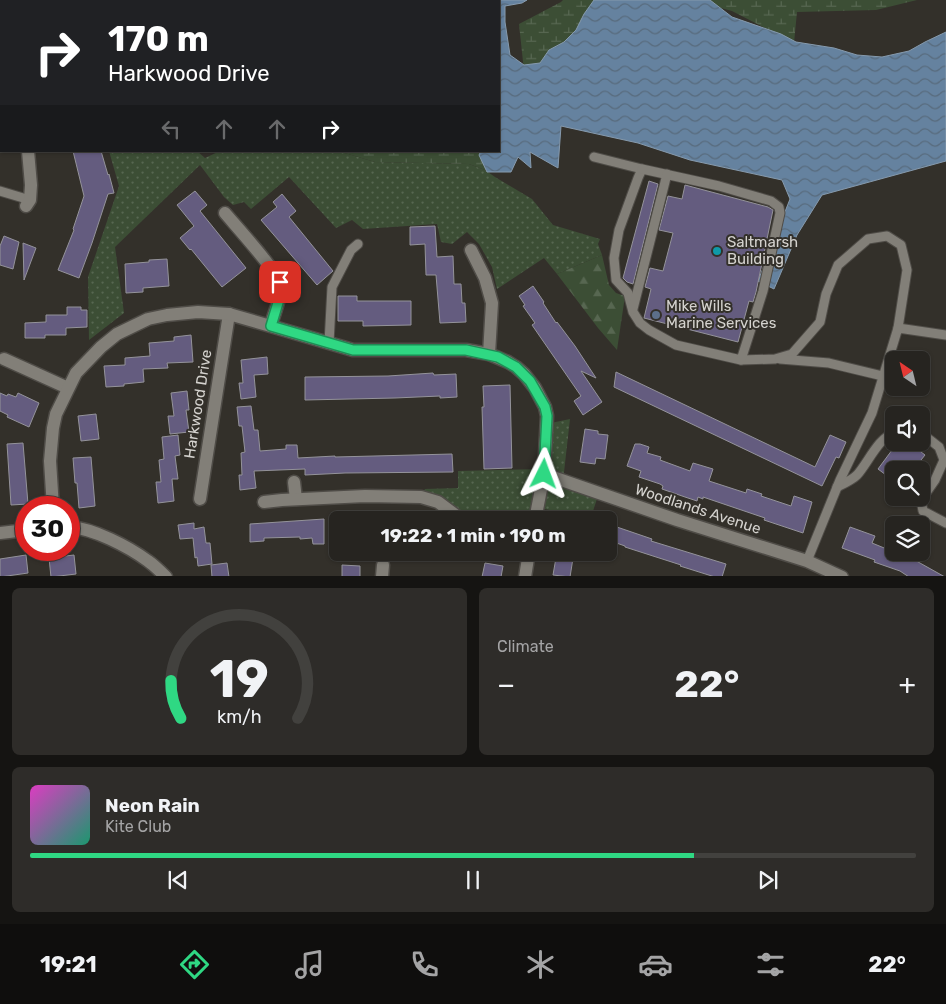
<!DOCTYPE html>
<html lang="en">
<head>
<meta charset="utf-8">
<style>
  :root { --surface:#262420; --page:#2e2c29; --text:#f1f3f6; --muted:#a4a4a5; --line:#42413e; --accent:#2fd883 }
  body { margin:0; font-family:Rubik,sans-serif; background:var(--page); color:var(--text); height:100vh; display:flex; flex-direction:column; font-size:19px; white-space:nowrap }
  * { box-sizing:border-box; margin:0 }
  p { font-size:16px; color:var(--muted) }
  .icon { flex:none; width:28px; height:28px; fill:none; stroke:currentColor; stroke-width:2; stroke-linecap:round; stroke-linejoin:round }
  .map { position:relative; height:576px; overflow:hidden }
  .panel { display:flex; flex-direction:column; gap:12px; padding:12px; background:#151412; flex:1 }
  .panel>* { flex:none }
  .hud { position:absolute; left:0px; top:0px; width:500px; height:152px; box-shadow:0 1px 4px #0004,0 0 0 1px var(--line); background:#202124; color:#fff; overflow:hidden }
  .needle { width:32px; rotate:325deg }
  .controls { position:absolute; left:885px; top:351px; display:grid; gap:10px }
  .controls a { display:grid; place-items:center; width:45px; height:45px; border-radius:8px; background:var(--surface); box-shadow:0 1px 4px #0004,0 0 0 1px var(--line); font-size:25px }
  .speed { position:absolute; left:15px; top:496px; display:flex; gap:10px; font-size:25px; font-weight:700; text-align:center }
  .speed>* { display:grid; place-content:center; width:65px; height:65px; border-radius:50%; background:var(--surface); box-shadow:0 1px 4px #0004,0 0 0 1px var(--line); line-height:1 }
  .speed .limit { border:8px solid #d22; background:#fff; color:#111 }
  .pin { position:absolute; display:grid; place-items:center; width:42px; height:42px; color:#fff; margin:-21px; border-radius:10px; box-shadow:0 2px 8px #0006 }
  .me { position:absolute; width:55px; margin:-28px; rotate:3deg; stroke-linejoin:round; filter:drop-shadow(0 0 4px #0008) }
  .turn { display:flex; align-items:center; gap:18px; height:105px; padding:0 25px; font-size:22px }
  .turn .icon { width:65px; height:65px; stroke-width:2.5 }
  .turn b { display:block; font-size:35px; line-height:42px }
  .lanes { display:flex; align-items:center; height:48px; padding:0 25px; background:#0003; justify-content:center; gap:25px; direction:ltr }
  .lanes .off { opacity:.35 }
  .big { font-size:38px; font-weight:700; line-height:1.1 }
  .panel .card { flex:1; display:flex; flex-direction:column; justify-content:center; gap:8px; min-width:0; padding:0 18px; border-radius:8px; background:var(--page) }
  .panel .dial { align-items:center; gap:0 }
  .dial svg { height:130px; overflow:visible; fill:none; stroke:var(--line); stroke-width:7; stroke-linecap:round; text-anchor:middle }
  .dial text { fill:var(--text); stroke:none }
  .song { display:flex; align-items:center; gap:15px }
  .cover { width:60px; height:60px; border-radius:8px; background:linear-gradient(135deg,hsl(310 70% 55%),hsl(160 70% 35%)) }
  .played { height:5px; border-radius:2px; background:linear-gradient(90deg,var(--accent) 75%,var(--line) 75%) }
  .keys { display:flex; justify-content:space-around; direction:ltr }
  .heat { display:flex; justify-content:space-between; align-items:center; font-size:28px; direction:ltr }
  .panel .tiles { flex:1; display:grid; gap:12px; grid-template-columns:1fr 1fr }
  .card:last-child { grid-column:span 2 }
  .trip { position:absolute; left:329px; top:511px; width:288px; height:50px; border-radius:8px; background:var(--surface); box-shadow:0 1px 4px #0004,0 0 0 1px var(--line); font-weight:700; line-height:50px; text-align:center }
  .dock { display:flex; height:80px; justify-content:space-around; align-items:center; background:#0f0e0d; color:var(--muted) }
  .dock .icon { width:35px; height:35px }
  .dock .selected { color:var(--accent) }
  .dock b { font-size:22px; color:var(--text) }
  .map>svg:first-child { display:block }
</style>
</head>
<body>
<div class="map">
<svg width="946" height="577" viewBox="0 0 946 577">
  <defs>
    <pattern id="grass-dots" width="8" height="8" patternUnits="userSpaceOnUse" patternTransform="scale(1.25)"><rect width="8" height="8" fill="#3c4e35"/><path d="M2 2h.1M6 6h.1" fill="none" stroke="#576751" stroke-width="1.8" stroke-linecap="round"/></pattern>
    <pattern id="forest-firs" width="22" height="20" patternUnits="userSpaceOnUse" patternTransform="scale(1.25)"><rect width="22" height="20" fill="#3c4e35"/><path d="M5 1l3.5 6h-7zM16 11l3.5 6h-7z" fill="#576751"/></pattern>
    <pattern id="wetland-marsh" width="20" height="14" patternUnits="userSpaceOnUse" patternTransform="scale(1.25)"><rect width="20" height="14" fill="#3c4e35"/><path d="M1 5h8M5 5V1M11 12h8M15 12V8" fill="none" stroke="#576751"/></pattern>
    <pattern id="water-waves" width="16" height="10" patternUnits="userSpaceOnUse" patternTransform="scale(1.25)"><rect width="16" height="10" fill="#65829f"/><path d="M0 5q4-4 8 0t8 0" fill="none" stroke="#586b7d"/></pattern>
  </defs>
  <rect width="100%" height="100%" fill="#33302a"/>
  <g fill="url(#grass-dots)">
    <polygon points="109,151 197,151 205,158 220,151 338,151 375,162 469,164 485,170 495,177 532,199 553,225 600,239 598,244 602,255 557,274 544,258 497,289 492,267 479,244 467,232 452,244 441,242 437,224 363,229 352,220 336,228 289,177 251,209 244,202 233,205 224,197 200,165 115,247 124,313 89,340 88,277 119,186"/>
    <polygon points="570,419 563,481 599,493 591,517 538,508 535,520 444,520 444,507 421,497 425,489 458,488 458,471 544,469 546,424"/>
  </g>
  <polygon fill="url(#forest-firs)" points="602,255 609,285 616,293 625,296 617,350 598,328 557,274"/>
  <g fill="url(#wetland-marsh)">
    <polygon points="108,0 474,0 473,1 108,1"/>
    <polygon points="563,0 629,0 555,71 524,71 519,24 561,2"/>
    <polygon points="691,0 917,0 876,10 797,12 794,43 732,11"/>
    <polygon points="338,151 494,151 485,170 469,164 375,162"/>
  </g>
  <polygon fill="url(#water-waves)" stroke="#869aad" points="461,0 527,0 522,3 505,6 505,22 510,55 524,65 540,63 549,50 564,42 576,30 584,14 594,0 710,0 732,17 781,34 796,42 834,48 857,55 882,57 909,51 925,42 946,32 946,161 822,195 797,235 774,289 758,281 790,199 782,180 690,160 638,143 561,126 558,168 530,152 531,168 518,157 511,172 487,172 479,155 481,151 499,151 499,1 461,1"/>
  <g fill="#645c7f" stroke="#94939a">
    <polygon points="73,151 101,151 108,175 109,174 114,193 108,194 92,243 79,278 58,270 74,230 73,229 84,196"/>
    <polygon points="649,181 658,184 633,284 627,282 623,278"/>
    <polygon points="685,185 768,207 773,210 756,292 753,302 749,301 738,342 644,318 651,289 645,287 650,268 663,271 673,233 659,230 668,196 682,199"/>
    <polygon points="195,191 207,205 200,211 246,268 222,287 191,249 190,250 180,238 194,226 177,205"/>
    <polygon points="282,194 296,211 289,217 333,271 317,285 261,220 277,207 273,202"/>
    <polygon points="435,226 437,257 453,256 454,284 461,284 462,303 465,303 466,322 440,323 436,275 426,275 425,244 410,245 410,227"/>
    <polygon points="4,236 19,242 13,269 0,265 0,246"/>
    <polygon points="23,243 36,248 24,280"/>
    <polygon points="167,259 169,286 143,288 143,292 126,293 125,264 149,262 149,260"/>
    <polygon points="533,286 544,302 543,303 556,323 557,322 575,346 596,378 581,371 602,402 583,415 574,401 581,396 532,325 535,323 523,306 525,305 519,296"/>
    <polygon points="338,296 357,296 357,301 411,301 411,325 363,326 363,321 338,321"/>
    <polygon points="67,307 81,307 81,310 87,310 87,327 66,328 66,335 45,335 45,338 25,338 25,323 46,322 46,315 67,315"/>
    <polygon points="191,335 193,362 167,363 168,368 143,369 144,382 124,384 124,386 106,387 104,366 125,365 125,358 150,356 149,343 174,341 174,337"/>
    <polygon points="267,357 268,374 254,375 256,397 241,399 239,383 243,383 241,360"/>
    <polygon points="616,372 815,467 830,435 846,442 839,458 836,457 822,486 614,387"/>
    <polygon points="433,373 434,375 456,374 457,397 440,398 440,396 395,398 305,400 305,377 388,376"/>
    <polygon points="510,385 512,468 484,469 482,407 484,407 483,386"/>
    <polygon points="187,391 189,410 186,410 189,432 170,434 168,416 174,416 171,393"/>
    <polygon points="0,393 7,396 8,394 16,397 18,393 39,403 29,427 7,417 8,415 0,411"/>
    <polygon points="251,406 254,430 258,430 260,451 286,449 286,445 297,445 298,458 335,456 335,457 452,454 453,472 345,473 305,475 305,469 254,471 256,488 240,490 239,475 242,475 241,453 245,452 242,426 239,426 237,407"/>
    <polygon points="96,414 99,439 81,441 78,416"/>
    <polygon points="585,429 598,431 598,434 608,435 605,459 596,458 595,464 580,462"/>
    <polygon points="178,435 180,455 175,456 178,479 172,479 174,501 158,503 156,482 161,482 159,460 164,459 162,437"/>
    <polygon points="898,442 908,442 925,455 913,470 894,470 894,481 878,469"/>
    <polygon points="23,443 28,504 11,505 7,444"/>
    <polygon points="635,444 640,444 649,447 647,453 661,457 660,460 690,471 693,463 713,469 709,481 746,493 747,489 762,494 761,496 791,506 794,496 812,502 803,533 764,520 765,518 703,497 703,499 698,497 697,501 685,497 662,489 663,486 660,484 639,477 641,471 627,466"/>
    <polygon points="91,457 95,506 79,508 77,483 75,483 73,458"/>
    <polygon points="324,519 324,544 313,544 312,538 300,539 300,537 264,538 264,541 250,542 250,524"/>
    <polygon points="194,523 194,529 204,527 206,543 210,543 212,564 198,566 197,557 195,558 193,538 180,539 178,525"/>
    <polygon points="611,525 652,539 651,541 726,564 722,577 715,577 680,566 681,565 625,547 625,546 608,540 608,535"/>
    <polygon points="850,527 875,536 872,543 894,552 911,558 945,577 909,577 900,571 874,562 875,560 842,548"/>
    <polygon points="557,552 574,552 570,577 553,575"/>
    <polygon points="26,555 28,573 0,577 0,559"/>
    <polygon points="74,555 76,574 51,577 49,558"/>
    <polygon points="227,563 229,577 212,577 211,565"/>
    <polygon points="485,563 503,566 501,577 482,577"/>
    <polygon points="342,565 360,566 360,577 342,577"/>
  </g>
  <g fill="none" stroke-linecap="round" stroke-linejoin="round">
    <g stroke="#4f4c47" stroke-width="11">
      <g id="lane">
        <polyline points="594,157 642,169 638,178 619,230 614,258 616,280 628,293 633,312 640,323 649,330 676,345 741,360 775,359 792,354 820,322 826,294 838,265 868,239 887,236 901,245 907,270 898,328"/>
        <polyline points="642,169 719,186 771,201 779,207 780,213 763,291 741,360"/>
        <polyline points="0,191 30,200"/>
        <polyline points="633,309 667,174"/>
        <polyline points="329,343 332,287 351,250 358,244"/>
        <polyline points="780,359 829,363 883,376"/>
        <polyline points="921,435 925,436 939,447 944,460 935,480 921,500 923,511 946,523"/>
        <path d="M837 487C843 484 852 480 857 475 868 463 878 438 894 433"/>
        <polyline points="807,561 840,480 872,413 898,328 946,335"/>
      </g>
    </g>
    <g stroke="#4f4c47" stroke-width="15">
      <g id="street">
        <polyline points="1,40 1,42"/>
        <polyline points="26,206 30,200 31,185 28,151"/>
        <path d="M225 213C235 225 278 272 280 284 282 297 274 313 271 325"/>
        <polyline points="471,250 485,278 492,303 489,354"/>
        <polyline points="4,359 68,388"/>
        <polyline points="544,474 677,520 807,561 842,577"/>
        <polyline points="294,482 296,499"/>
        <polyline points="200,499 229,314"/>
        <polyline points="264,502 282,500 365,496 421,497 438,502 462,520"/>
        <polyline points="53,508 50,461 53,428 56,414 76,373 101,347 117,334 148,319 167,315 198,312 229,314 353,350 466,350 489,354 508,362 516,367 524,374 535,388 545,407 547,416 544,474 535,520"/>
        <path d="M69 527C93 528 129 547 148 561 154 565 160 571 166 577"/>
        <polyline points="0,533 26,530"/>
        <polyline points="382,577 383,565"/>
        <polyline points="525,577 529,552"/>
      </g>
    </g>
    <use href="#lane" stroke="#827f78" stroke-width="9"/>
    <use href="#street" stroke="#827f78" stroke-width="12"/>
  </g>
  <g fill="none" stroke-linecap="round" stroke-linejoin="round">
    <g stroke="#1f8c55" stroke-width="12">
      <polyline id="route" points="280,282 280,296 271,326 353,350 466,350 498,357 516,367 530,381 545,407 547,416 544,474"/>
    </g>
    <use href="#route" stroke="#2fd883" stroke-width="9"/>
  </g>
  <circle fill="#0f9aa8" stroke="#33302a" stroke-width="2" cx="717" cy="251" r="5"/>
  <circle fill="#5c6f8a" stroke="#33302a" stroke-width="2" cx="656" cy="315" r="5"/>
  <g text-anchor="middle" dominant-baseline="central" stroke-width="4" stroke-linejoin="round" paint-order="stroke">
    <g font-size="15" fill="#d4d2ce" stroke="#33302a" text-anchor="start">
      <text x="727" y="242">Saltmarsh<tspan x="727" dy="17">Building</tspan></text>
      <text x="666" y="306">Mike Wills<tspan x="666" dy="17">Marine Services</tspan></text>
    </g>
    <g font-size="15" fill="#d4d2ce" stroke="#33302a">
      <text transform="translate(198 404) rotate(-81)">Harkwood Drive</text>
      <text transform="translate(698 509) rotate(18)">Woodlands Avenue</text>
    </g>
  </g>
</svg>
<div class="controls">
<a><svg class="needle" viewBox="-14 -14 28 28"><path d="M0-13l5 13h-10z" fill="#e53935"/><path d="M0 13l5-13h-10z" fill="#a4a4a5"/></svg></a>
<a><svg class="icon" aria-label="sound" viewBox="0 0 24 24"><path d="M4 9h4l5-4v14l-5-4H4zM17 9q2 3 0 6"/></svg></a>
<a><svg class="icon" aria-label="search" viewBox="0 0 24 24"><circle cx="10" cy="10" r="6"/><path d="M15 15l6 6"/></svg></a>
<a><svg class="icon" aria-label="layers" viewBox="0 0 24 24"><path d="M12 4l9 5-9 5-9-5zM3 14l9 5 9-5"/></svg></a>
</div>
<div class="speed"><div class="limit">30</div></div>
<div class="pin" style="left:280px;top:282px;background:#d93025"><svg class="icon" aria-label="arrive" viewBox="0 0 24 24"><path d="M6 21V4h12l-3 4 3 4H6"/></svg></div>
<svg class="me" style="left:544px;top:474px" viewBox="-20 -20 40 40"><path d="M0-17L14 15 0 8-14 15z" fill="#2fd883" stroke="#fff" stroke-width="4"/></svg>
<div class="trip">19:22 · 1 min · 190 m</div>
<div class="hud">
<div class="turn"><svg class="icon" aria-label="right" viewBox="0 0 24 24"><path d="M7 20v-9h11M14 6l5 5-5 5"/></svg><div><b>170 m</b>Harkwood Drive</div></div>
<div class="lanes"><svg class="icon off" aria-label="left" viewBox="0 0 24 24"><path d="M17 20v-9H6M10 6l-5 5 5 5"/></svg><svg class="icon off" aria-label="ahead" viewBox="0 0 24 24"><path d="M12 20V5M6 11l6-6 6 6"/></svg><svg class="icon off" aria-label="ahead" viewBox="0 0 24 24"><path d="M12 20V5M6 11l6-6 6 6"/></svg><svg class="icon" aria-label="right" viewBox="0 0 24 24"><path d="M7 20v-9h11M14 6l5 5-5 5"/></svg></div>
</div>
</div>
<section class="panel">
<div class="tiles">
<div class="card dial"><svg viewBox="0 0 100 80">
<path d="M14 69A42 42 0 1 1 86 69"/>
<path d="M14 69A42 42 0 0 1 8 46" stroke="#2fd883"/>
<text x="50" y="56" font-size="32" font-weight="700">19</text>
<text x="50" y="72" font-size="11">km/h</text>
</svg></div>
<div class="card"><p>Climate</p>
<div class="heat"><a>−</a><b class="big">22°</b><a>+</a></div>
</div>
<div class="card">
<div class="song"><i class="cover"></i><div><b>Neon Rain</b><p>Kite Club</p></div></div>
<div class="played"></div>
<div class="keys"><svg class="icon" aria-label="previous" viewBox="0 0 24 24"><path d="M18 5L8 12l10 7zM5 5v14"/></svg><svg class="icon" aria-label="pause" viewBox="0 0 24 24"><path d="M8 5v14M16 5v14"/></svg><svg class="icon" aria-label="next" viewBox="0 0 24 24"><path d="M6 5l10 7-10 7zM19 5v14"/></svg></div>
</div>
</div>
</section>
<nav class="dock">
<b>19:21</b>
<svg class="icon selected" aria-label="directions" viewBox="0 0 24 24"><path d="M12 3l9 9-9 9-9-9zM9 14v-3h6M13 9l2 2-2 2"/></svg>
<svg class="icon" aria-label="music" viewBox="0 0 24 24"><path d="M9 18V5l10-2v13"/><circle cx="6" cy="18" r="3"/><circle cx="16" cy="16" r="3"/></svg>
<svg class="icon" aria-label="phone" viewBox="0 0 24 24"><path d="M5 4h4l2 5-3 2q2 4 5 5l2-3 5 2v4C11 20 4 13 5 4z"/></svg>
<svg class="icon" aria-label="climate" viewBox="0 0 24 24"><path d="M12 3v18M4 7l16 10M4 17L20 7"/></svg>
<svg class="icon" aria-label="car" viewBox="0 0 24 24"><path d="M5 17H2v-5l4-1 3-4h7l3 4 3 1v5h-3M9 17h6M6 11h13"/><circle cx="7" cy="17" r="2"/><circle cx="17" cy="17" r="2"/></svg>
<svg class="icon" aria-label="filters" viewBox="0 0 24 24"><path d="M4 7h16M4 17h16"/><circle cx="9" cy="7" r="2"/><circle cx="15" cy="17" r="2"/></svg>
<b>22°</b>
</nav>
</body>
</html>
